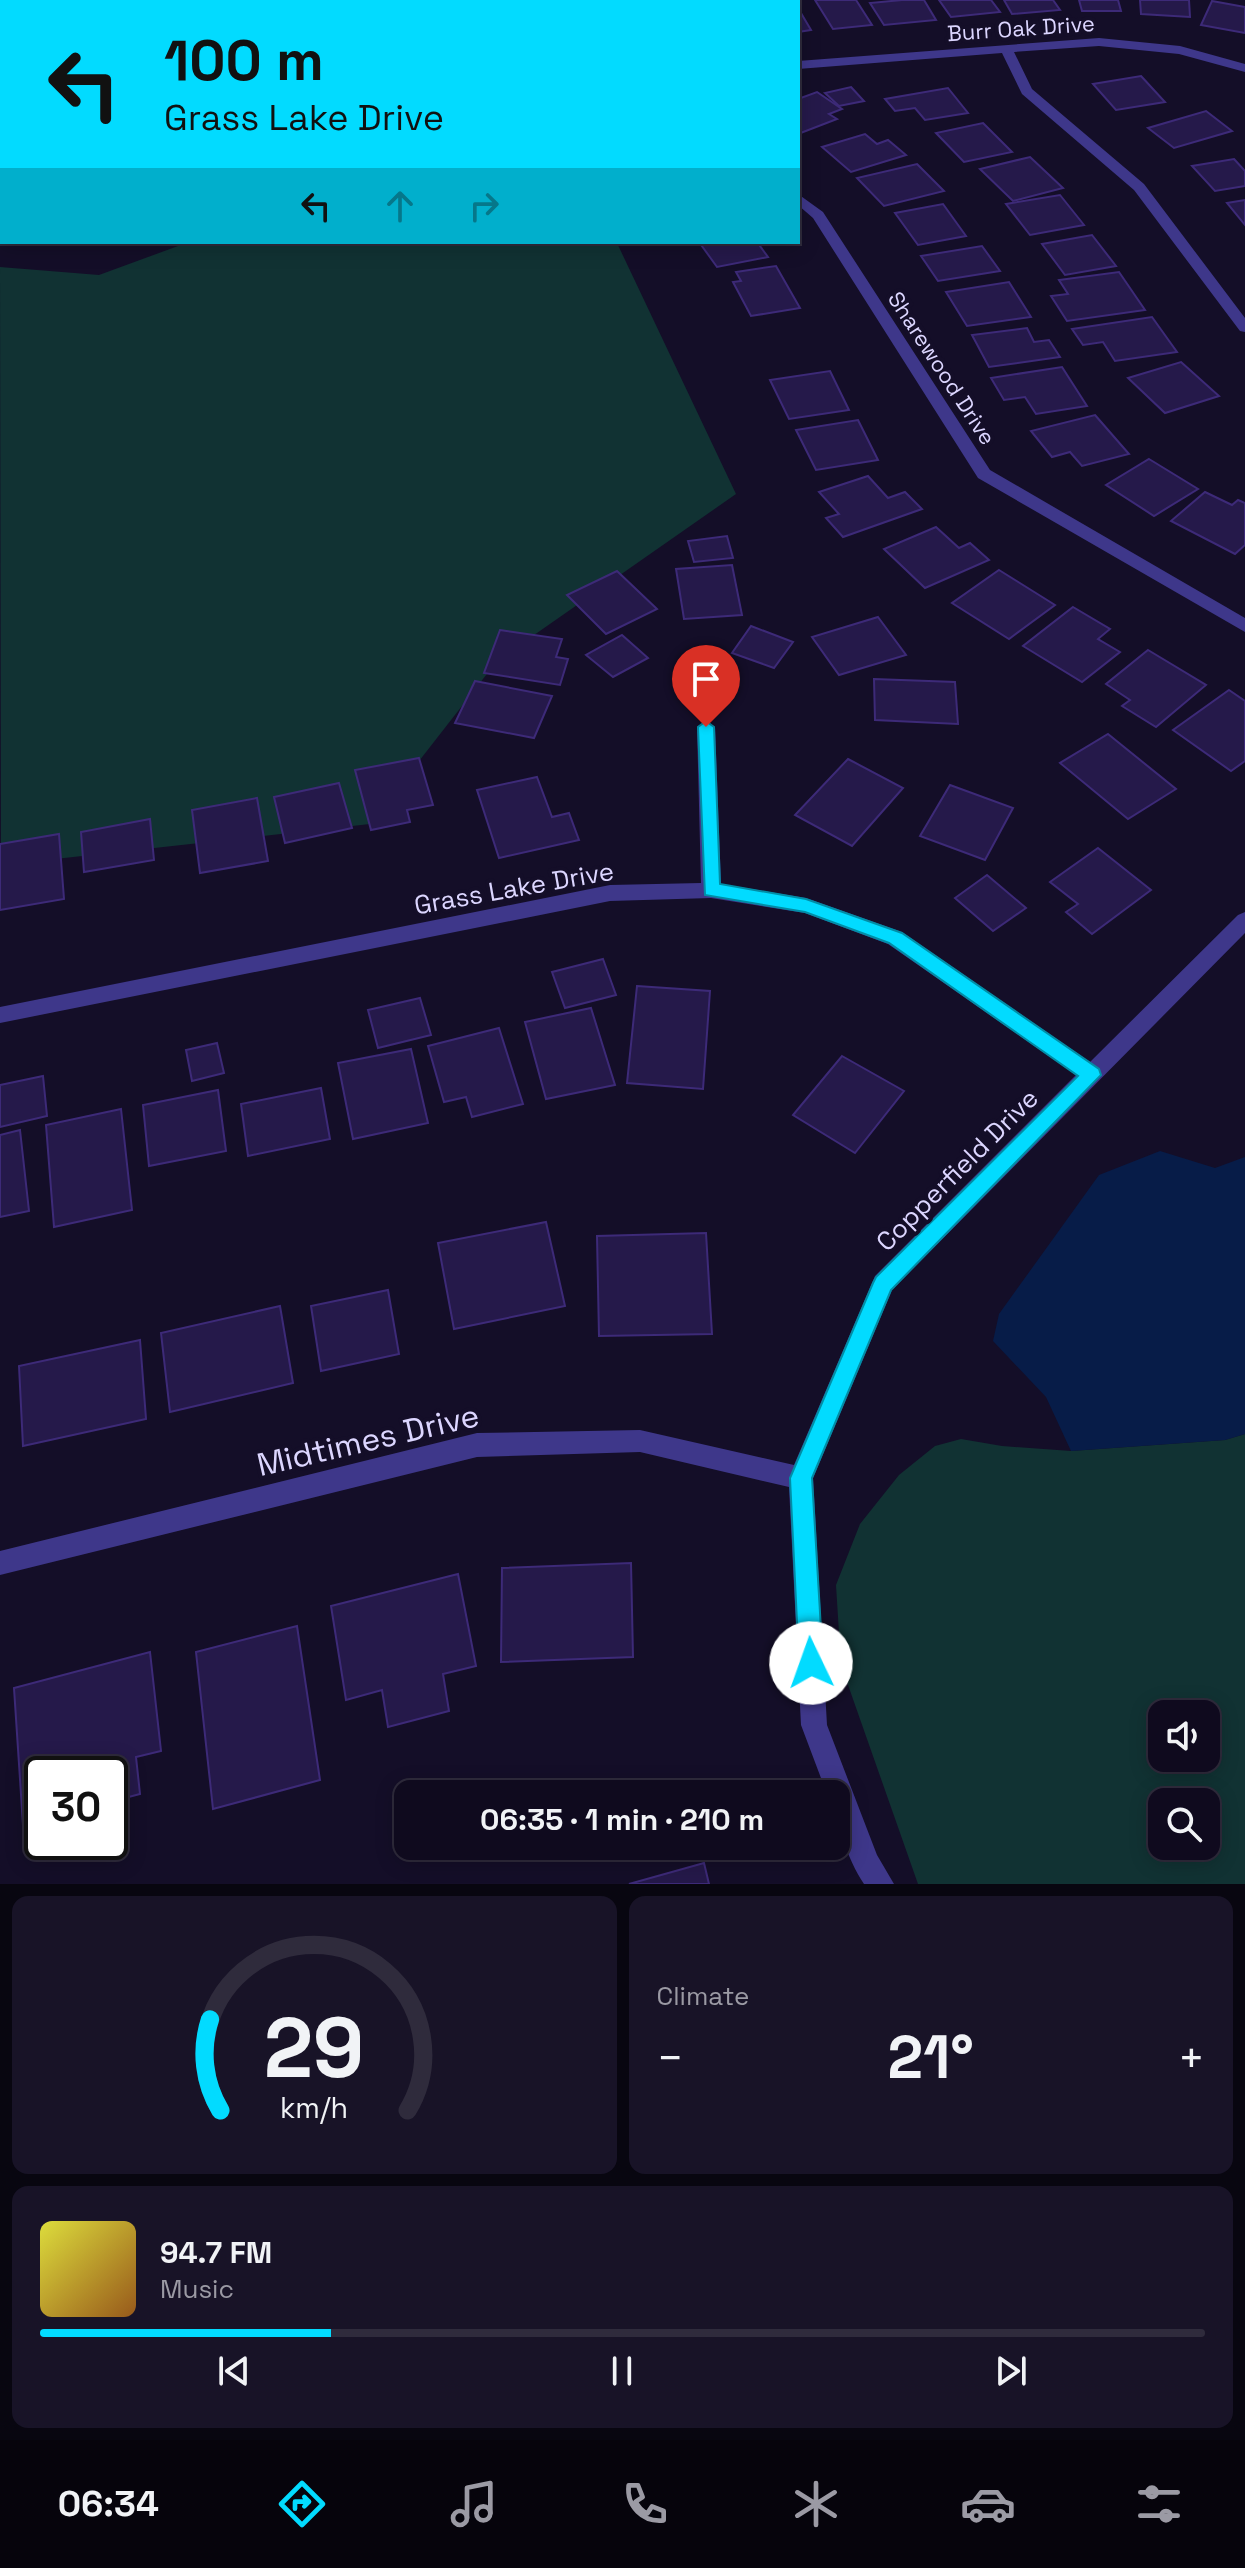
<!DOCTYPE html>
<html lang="en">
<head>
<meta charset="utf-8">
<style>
  :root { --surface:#0f0a1e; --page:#181327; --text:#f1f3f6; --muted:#9b9aa4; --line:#2f2b3c; --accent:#02dbff }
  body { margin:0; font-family:"Space Grotesk",sans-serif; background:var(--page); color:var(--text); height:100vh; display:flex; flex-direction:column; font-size:30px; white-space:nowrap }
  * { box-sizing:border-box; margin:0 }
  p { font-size:26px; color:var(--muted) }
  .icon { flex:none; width:44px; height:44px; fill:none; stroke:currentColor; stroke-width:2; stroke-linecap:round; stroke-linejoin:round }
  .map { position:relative; height:1884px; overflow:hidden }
  .panel { display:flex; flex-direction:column; gap:12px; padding:12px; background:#080610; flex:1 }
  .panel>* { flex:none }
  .guide { position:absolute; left:0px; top:0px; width:800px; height:244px; box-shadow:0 4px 20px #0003,0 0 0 2px var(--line); background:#02dbff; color:#111; overflow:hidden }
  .tools { position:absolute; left:1148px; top:1700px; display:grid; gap:16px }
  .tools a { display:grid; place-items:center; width:72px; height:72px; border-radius:16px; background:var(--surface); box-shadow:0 4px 20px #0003,0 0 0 2px var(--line); font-size:40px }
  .speed { position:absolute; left:24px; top:1756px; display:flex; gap:16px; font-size:40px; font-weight:700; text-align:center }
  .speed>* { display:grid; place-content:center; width:104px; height:104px; border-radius:50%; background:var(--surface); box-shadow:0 4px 20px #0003,0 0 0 2px var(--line); line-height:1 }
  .speed .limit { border:4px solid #111; border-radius:12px; background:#fff; color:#111 }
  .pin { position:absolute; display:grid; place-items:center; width:68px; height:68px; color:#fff; margin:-82px -34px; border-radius:50% 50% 50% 0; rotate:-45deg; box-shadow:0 0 8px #0007 }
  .pin .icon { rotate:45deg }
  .me { position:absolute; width:88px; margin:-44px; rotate:357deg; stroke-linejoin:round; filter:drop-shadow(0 0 6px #0008) }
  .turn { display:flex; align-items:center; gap:28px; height:168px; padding:0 32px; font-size:36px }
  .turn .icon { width:104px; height:104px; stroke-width:2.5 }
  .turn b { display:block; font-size:56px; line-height:68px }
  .lanes { display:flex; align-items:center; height:76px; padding:0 32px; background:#0003; justify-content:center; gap:40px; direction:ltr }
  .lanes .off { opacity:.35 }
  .big { font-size:60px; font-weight:800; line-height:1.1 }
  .panel .card { flex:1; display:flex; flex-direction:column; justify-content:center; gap:12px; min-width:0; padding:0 28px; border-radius:16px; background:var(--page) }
  .panel .dial { align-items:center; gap:0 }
  .dial svg { height:208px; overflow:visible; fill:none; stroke:var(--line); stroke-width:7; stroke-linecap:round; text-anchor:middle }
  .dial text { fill:var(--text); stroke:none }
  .song { display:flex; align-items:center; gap:24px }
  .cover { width:96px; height:96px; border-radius:12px; background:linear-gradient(135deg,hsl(60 70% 55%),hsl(30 70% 35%)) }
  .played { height:8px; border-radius:4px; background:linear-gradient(90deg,var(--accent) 25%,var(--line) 25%) }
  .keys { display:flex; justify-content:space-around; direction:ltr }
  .heat { display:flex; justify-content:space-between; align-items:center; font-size:44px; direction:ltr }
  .panel .tiles { flex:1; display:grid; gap:12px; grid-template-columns:1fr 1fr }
  .card:last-child { grid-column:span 2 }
  .trip { position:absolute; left:394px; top:1780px; width:456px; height:80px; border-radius:16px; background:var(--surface); box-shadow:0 4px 20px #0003,0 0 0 2px var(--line); font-weight:800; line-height:80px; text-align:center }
  .tabs { display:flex; height:128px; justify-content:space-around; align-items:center; background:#06040c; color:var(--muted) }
  .tabs .icon { width:56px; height:56px }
  .tabs .current { color:var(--accent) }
  .tabs b { font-size:36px; color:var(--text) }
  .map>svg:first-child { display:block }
</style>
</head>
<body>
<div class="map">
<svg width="1245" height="1884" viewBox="0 0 1245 1884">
  <rect width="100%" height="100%" fill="#140e28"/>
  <g fill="#113233" fill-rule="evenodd">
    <polygon points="189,242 617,243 736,494 497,661 370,824 1,865 0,267 99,275"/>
    <path d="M1245 1434V1884H918L841 1665 836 1585 860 1524 899 1475 935 1446 961 1439 1002 1446 1071 1451 1225 1440ZM1162 1714H1206V1758H1162ZM1162 1802H1206V1846H1162Z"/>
  </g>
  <polygon fill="#071c48" points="1160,1151 1215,1168 1245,1157 1245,1434 1225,1440 1071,1451 1046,1397 993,1341 999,1314 1099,1175"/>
  <g fill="#25194a" stroke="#3d2a78" stroke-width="2">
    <polygon points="815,0 856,0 872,25 833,29"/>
    <polygon points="902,0 924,0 936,20 884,25 870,3"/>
    <polygon points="939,0 991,0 1000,12 951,17"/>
    <polygon points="1004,0 1053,0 1060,10 1012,14"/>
    <polygon points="1079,0 1118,0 1121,11 1082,11"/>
    <polygon points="1140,0 1189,0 1190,17 1141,14"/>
    <polygon points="1212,1 1245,7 1245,33 1201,25"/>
    <polygon points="798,8 811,30 798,32"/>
    <polygon points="1141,76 1165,102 1116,110 1093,84"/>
    <polygon points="851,87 864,101 839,106 825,93"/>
    <polygon points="948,88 968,113 925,120 915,108 895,111 885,99"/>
    <polygon points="817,92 842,109 829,114 837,119 798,134 798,99"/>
    <polygon points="1206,111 1232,131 1174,148 1148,128"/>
    <polygon points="983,123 1012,152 964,162 936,133"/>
    <polygon points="865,134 877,144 888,140 906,155 851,172 822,147"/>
    <polygon points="1030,157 1063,188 1013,201 980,169"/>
    <polygon points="1234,159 1245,171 1245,186 1215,191 1192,166"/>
    <polygon points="917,164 944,191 884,206 857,178"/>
    <polygon points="1060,195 1084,225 1030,235 1006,204"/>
    <polygon points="1245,200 1245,225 1227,203"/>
    <polygon points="943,204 966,236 918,245 895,213"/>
    <polygon points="1092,235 1116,266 1065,275 1042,244"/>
    <polygon points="699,242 757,242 768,257 717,267"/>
    <polygon points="982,246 1000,271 938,281 921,256"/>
    <polygon points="776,266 800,308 751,316 733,282 741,281 736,272"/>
    <polygon points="1119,272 1145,310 1067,321 1051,296 1068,294 1059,280"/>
    <polygon points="1009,282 1031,317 967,326 946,292"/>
    <polygon points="1152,317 1177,352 1115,361 1103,342 1083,345 1072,329"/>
    <polygon points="1027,328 1034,342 1049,340 1060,357 989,367 972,335"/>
    <polygon points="1181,362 1219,396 1165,413 1128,378"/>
    <polygon points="1062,367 1087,406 1036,414 1025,397 1004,400 991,378"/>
    <polygon points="830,371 849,410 789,419 770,380"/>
    <polygon points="1095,415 1129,454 1082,466 1070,452 1052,457 1031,431"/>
    <polygon points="858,420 878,460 816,470 796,430"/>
    <polygon points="1149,459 1198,489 1154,516 1106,485"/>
    <polygon points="868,476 888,498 905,492 922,509 843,537 826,518 839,514 819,492"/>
    <polygon points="1205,492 1232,505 1238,500 1245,503 1245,545 1235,554 1171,521"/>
    <polygon points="936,527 959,548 970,543 989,560 925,588 884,549"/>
    <polygon points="727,536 733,558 694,562 688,541"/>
    <polygon points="732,565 742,615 684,619 676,569"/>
    <polygon points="999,570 1055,605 1009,639 952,603"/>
    <polygon points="617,571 657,609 606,634 567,595"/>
    <polygon points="1073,607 1110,629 1098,639 1120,652 1082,682 1023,646"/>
    <polygon points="878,617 906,655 839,675 812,637"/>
    <polygon points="751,626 793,642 774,668 732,653"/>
    <polygon points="500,630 562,639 556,657 568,659 560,685 484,673"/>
    <polygon points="622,635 648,658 613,677 586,655"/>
    <polygon points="1148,650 1206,685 1156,727 1122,706 1130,700 1106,684"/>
    <polygon points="874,679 955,682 958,724 875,720"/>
    <polygon points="475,681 552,696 534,738 455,723"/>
    <polygon points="1229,690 1245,701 1245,761 1231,771 1173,730"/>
    <polygon points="1108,734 1176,789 1128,819 1060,763"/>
    <polygon points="419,758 433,805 407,810 410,822 371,830 355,770"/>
    <polygon points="848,759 903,788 852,846 795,815"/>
    <polygon points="537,777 552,817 569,813 579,840 499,858 477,790"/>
    <polygon points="339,783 352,828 285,843 274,797"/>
    <polygon points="950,785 1013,808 985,860 920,836"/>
    <polygon points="257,798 268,861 200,873 192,810"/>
    <polygon points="150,819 154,860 84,872 81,832"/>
    <polygon points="59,834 64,899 0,910 0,844"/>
    <polygon points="1098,848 1151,890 1092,934 1066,912 1078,904 1050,882"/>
    <polygon points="987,875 1026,908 993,931 955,898"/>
    <polygon points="603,959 616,995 565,1008 552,972"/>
    <polygon points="637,986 710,991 703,1089 627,1083"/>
    <polygon points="420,998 431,1035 378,1048 368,1010"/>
    <polygon points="591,1008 615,1085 546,1099 525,1022"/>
    <polygon points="499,1028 523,1104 472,1117 466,1097 444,1102 428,1046"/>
    <polygon points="217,1043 224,1073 192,1081 186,1050"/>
    <polygon points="411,1049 428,1123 353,1139 338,1063"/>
    <polygon points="842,1056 904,1091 855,1153 793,1115"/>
    <polygon points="43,1076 47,1116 0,1127 0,1085"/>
    <polygon points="321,1088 330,1139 248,1156 241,1104"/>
    <polygon points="218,1090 226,1151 149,1166 143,1105"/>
    <polygon points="121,1109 132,1210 54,1227 46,1125"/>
    <polygon points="20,1130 29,1211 0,1217 0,1135"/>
    <polygon points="546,1222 565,1306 454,1329 438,1243"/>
    <polygon points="706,1233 712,1334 599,1336 597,1236"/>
    <polygon points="388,1290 399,1354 321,1371 311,1306"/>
    <polygon points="280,1306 293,1383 170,1412 161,1333"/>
    <polygon points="140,1340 146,1419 23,1446 19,1366"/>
    <polygon points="631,1563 633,1657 501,1662 502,1568"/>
    <polygon points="458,1574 476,1666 443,1674 449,1711 388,1727 382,1690 346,1700 331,1606"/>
    <polygon points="297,1626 320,1780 213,1809 196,1652"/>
    <polygon points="150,1652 161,1751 136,1757 140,1794 110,1802 110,1774 42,1774 42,1820 23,1825 14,1688"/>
    <polygon points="704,1863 709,1884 629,1884"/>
  </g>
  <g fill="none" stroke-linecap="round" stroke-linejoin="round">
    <g fill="#3e378a" fill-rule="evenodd">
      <polygon points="301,0 317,0 300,2"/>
      <polygon points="366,0 380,0 381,2 367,2"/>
      <polygon points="1099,38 1180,46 1245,64 1245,72 1179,54 1099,46 1014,52 1032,89 1144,184 1245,318 1245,332 1240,331 1134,190 1022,94 1002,53 798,69 798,61"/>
      <polygon points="798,194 823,212 990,470 1245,618 1245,632 978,478 813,218 798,205"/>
      <path d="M706 720 715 727 721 884 806 898 902 932 1090 1062 1238 915 1245 912V933L892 1290 813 1478 827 1725 877 1855 894 1884H864C847 1858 836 1825 836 1794H827L801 1725 789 1487 640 1452 477 1457 0 1575V1551L477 1433 640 1430 794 1465 875 1276 1076 1075 888 944 805 913 711 898 610 901 0 1023V1007L610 885 701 883 697 727Z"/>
    </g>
  </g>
  <polygon fill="#02dbff" stroke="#018ea6" stroke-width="2" points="706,721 714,727 720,884 806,899 902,933 1099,1069 1101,1075 891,1290 812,1478 823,1663 819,1671 811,1675 802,1671 799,1663 790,1478 873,1283 876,1277 1078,1076 889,943 805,912 705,895 698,727"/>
  <g text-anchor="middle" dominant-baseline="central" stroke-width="8" stroke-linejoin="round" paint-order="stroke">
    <g font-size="22" fill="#dcd6ff" stroke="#140e28">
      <text transform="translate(1021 28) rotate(-4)">Burr Oak Drive</text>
      <text transform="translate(942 368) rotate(57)">Sharewood Drive</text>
    </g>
    <g font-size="26" fill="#dcd6ff" stroke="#140e28">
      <text transform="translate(514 888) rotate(-10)">Grass Lake Drive</text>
      <text transform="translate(957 1170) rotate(-45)">Copperfield Drive</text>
    </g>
    <g font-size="32" fill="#dcd6ff" stroke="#140e28">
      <text transform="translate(368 1440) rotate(-13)">Midtimes Drive</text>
    </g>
  </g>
</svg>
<div class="tools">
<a><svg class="icon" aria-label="sound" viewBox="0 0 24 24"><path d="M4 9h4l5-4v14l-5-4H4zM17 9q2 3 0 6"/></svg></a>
<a><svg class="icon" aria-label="search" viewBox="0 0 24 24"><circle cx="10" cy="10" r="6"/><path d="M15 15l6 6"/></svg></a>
</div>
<div class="speed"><div class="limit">30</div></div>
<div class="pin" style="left:706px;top:727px;background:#d93025"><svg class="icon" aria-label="arrive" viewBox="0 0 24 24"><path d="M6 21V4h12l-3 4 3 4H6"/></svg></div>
<svg class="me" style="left:811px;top:1663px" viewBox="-20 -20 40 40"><circle r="19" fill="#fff"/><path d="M0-13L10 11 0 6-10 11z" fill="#02dbff"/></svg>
<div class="trip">06:35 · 1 min · 210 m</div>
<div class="guide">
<div class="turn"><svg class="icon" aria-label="left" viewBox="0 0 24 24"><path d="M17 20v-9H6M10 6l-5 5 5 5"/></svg><div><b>100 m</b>Grass Lake Drive</div></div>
<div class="lanes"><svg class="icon" aria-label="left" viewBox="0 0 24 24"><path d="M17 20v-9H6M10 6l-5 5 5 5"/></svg><svg class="icon off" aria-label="ahead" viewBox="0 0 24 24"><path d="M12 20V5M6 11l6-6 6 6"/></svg><svg class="icon off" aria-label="right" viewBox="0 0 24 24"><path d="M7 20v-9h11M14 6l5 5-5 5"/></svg></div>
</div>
</div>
<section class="panel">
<div class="tiles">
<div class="card dial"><svg viewBox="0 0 100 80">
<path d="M14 69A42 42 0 1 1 86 69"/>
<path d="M14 69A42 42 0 0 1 10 34" stroke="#02dbff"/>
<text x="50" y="56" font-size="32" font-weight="700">29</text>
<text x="50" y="72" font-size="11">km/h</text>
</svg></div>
<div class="card"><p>Climate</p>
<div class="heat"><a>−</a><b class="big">21°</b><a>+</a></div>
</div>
<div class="card">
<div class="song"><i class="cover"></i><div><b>94.7 FM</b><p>Music</p></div></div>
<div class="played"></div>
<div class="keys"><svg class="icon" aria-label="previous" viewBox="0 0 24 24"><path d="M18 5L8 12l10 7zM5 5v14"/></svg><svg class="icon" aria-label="pause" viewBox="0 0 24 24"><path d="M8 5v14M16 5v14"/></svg><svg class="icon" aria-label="next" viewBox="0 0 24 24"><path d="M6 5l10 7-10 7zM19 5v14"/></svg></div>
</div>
</div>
</section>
<nav class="tabs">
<b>06:34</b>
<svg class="icon current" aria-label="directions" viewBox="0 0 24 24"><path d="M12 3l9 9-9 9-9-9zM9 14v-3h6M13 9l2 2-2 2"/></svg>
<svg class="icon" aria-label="music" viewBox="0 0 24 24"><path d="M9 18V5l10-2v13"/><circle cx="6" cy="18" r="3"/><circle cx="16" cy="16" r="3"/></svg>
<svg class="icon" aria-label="phone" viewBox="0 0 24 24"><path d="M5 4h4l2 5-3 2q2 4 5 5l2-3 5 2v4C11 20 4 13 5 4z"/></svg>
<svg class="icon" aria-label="climate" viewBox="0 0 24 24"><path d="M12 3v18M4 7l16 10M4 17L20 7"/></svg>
<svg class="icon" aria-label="car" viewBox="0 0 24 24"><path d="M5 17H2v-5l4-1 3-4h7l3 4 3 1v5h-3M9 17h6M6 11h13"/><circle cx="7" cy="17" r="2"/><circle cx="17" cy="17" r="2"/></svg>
<svg class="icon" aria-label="filters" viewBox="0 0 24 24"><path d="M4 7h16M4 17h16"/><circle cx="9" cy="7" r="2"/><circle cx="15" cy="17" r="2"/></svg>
</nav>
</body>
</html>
